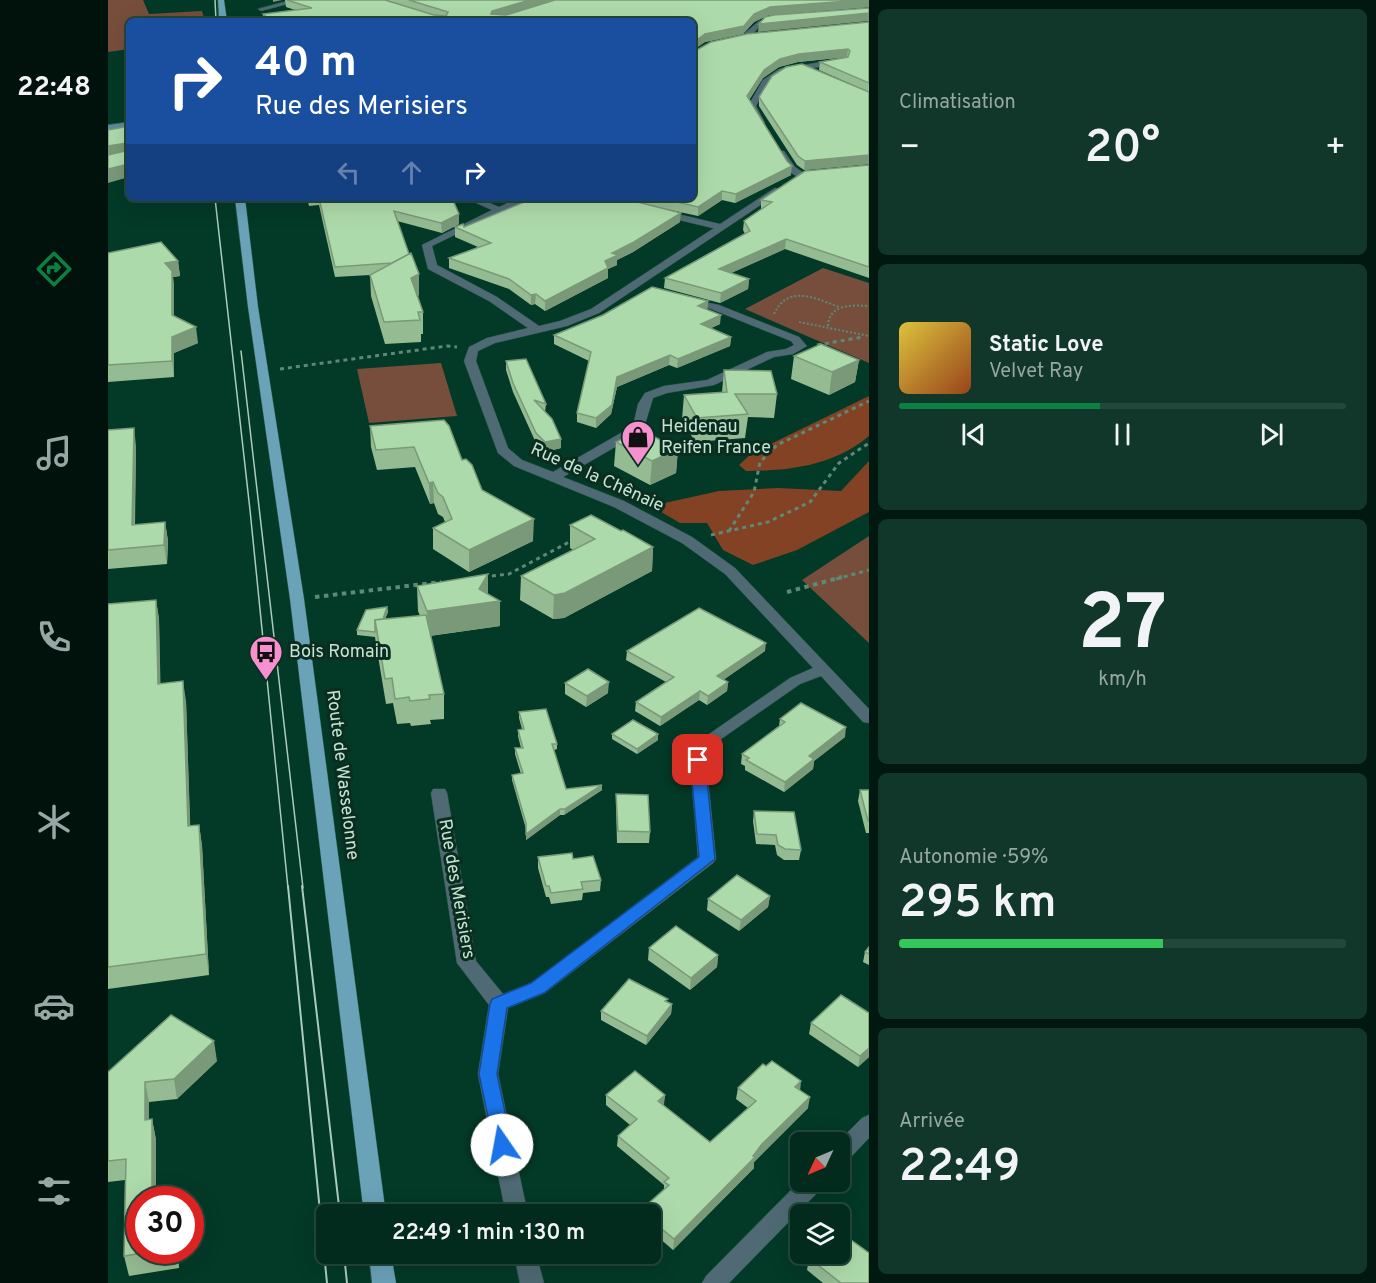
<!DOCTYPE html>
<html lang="fr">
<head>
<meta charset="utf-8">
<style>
  :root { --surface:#022b1d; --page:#10372a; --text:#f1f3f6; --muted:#96a7a4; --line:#23473b; --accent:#0b8043 }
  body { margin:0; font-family:Overpass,sans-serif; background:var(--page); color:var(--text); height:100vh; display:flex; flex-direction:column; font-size:22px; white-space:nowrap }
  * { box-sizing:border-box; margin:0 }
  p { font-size:20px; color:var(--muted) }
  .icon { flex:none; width:33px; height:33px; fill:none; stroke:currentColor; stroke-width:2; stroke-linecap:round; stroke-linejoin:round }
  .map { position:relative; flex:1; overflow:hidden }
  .drawer { display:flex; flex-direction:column; gap:9px; padding:9px; background:#011810; width:507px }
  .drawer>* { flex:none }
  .guide { position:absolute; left:18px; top:18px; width:570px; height:183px; border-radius:9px; box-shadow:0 6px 24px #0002,0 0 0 2px var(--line); background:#1a4fa0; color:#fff; overflow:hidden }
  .needle { width:39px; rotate:226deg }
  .tools { position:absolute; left:682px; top:1132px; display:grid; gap:12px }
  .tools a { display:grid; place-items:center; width:60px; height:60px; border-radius:9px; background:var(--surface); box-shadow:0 6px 24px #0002,0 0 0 2px var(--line); font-size:30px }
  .speed { position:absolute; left:18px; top:1186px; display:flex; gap:12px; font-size:30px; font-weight:700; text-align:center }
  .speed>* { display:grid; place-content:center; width:78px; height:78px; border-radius:50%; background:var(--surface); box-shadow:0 6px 24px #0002,0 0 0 2px var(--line); line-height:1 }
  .speed .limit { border:9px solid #d22; background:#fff; color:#111 }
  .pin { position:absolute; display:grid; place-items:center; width:51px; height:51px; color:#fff; margin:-26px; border-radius:12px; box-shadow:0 3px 9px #0006 }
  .me { position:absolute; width:66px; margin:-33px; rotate:348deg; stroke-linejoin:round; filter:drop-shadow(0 0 4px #0008) }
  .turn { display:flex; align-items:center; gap:21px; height:126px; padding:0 30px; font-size:27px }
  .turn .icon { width:78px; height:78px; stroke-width:2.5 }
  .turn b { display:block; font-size:42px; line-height:51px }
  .lanes { display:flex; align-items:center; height:57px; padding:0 30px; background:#0003; justify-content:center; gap:30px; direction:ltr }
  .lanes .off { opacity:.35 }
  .big { font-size:45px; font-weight:600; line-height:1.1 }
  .drawer .tile { flex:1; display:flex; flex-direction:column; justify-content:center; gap:9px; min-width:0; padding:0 21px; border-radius:9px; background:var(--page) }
  .drawer .dial { align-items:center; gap:0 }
  .dial b { font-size:78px; line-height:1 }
  .song { display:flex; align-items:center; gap:18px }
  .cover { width:72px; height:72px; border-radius:9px; background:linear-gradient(135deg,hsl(50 70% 55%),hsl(20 70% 35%)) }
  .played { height:6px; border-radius:3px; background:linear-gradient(90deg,var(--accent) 45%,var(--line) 45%) }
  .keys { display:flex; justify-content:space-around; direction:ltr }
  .heat { display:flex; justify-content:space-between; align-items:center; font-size:33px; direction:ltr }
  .charge { height:9px; border-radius:4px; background:linear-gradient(90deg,#34c759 59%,var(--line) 0) }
  .trip { position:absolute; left:208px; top:1204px; width:345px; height:60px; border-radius:9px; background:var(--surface); box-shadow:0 6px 24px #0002,0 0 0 2px var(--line); font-weight:600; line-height:60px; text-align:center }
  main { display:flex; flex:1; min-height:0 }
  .menu { display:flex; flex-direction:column; width:108px; justify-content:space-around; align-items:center; background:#01110c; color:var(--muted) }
  .menu .icon { width:42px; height:42px }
  .menu .current { color:var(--accent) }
  .menu b { font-size:27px; color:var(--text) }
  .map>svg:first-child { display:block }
</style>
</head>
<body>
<main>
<nav class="menu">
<b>22:48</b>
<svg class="icon current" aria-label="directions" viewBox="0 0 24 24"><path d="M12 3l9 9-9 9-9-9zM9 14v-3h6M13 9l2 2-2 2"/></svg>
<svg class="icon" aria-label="music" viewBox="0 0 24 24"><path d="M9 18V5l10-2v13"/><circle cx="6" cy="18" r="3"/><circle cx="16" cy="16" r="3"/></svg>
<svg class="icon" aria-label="phone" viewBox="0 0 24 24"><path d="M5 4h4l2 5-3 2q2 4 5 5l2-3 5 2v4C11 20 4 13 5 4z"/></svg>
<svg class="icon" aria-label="climate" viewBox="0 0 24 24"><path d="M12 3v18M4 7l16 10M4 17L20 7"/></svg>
<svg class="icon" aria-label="car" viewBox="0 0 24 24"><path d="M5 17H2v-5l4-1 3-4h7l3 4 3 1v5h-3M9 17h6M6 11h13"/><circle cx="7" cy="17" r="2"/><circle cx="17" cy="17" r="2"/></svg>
<svg class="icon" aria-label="filters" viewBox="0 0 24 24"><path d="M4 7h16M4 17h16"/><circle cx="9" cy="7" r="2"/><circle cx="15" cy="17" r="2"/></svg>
</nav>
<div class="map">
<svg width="761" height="1283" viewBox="0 0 761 1283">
  <rect width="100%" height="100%" fill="#033927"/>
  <g fill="#774e3c">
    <polygon points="0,0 35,0 41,14 94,11 97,21 21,21 21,49 0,52"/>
    <polygon points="715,268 761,283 761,363 637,309"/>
    <polygon points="333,363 349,416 261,423 249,369"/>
    <polygon points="761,536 761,643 694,580"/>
  </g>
  <g fill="#834224">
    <path d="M761 396V436C727 465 682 471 638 471L631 465 644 453Z"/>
    <polygon points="761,461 761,512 689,550 645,565 615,550 599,523 572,523 543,506 611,491 670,488 733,491"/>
  </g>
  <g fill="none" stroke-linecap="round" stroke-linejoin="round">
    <g stroke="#265846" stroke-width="1">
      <polygon id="lane" points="557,211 616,225 617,227 613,230 554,216 554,212"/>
    </g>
    <g stroke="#265846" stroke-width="1">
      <g id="street">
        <polygon points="183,0 195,0 153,11 150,9"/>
        <path d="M671 15 673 18C661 22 647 25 644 39H638L637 33 651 21Z"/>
        <polygon points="732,59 735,59 735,63 676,73 661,83 648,106 657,123 650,125 640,106 655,80 671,69"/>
        <path d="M670 151H676L687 167 696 173V177C682 178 676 163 669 153Z"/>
        <polygon points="667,188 675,190 491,313 459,326 387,343 370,351 368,361 400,448 414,460 445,472 525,426 530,404 537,393 556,386 599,380 659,352 678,349 686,345 683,341 603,309 577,302 577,298 611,305 691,337 699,346 685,354 666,357 606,385 559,393 545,398 535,431 455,477 516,501 584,537 627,568 761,709 761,723 755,722 713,676 692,684 606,744 598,760 608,859 605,863 437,993 400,1008 390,1074 420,1215 398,1215 370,1074 381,1005 349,963 323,793 325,789 337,789 339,793 368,961 395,994 423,983 590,857 582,760 591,741 682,678 705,668 617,574 574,543 506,507 406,466 390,453 356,361 361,347 379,338 420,328 381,301 320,269 314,245 384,210 357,198 370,198 391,207 410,198 422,198 324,246 329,265 389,297 431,326 452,321 483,309"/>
        <polygon points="761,1115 761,1138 740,1160 732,1163 732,1143 729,1143 754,1118"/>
        <polygon points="693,1180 693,1182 716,1182 713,1189 621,1283 594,1283 598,1276"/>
        <polygon points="406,1254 428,1254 436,1283 412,1283"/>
      </g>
    </g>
    <g stroke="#265846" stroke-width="1">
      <polygon id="secondary" points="21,122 21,128 0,131 0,125"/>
    </g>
    <g stroke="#265846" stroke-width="1">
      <g id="primary">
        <polygon points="110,0 116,0 119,21 111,21"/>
        <polygon points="127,198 137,198 150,307 196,599 278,1215 256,1215 182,599 140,307"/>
        <polygon points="261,1254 283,1254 288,1283 264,1283"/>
      </g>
    </g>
    <g stroke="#5e8978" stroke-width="2" stroke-dasharray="2 2" stroke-linecap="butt">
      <path d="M666 314C680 284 707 298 731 307"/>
      <polyline points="691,322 761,336"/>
      <path d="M720 326C721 304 743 305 761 306"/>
    </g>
    <g stroke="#5e8978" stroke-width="3" stroke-dasharray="4 4" stroke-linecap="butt">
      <polyline points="709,345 755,337"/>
      <polyline points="172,369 339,346 349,347"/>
      <polyline points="621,531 646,492 652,462 669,445 761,401"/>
      <polyline points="603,535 660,522 702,502 731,463 761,443"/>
      <polyline points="376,577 401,574 465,540"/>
      <polyline points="728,579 761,570"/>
    </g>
    <g stroke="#5e8978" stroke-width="4" stroke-dasharray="4.5 4.5" stroke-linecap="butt">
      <polyline points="679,592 734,577"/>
      <polyline points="207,597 333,582"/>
    </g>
    <use href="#lane" fill="#4f6a74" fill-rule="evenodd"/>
    <use href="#street" fill="#4f6a74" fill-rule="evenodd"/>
    <use href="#secondary" fill="#5f8a9a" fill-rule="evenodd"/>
    <use href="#primary" fill="#6aa2b8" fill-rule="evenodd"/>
    <g stroke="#a9ccbc" stroke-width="1.5">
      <polyline points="107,0 108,21"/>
      <polyline points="107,198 142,510 180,888"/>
      <polyline points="133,351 195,888"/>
    </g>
    <g stroke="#a9ccbc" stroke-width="2">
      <polyline points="180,886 219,1283"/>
      <polyline points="194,886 232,1215"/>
      <polyline points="236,1254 239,1283"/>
    </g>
  </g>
  <g fill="#95bb93" fill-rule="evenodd">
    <path d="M177 0H277L326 15 278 0H761V7L661 15 646 22 635 34 597 42 585 50V21H155V14L187 10 178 7ZM431 5 398 15H396Z"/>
    <polygon points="761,22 761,92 711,70 712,62 739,57 690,62 671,67 655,78 641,100 683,175 627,203 614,200 590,216 535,204 572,222 525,252 509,260 509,265 500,269 500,278 437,311 427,304 423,305 401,289 341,268 341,258 370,247 347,237 347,227 356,227 426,198 585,198 585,52"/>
    <polygon points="761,92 761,164 696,170 689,165 651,106 651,97"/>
    <polygon points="761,165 761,278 677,249 623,273 641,279 640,289 612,303 556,288 557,278 637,234 635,230 636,221 653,209 653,200"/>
    <polygon points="199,198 344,198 351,224 334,233 289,221 301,254 311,274 311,295 310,296 315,312 315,334 313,334 313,342 277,344 263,296 262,275 227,277 211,205 201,206"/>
    <polygon points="0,253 70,261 72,276 65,277 66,287 66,316 90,343 66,353 66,377 0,382"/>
    <polygon points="600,301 599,310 612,324 603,328 623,337 622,346 569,368 561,365 509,387 503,414 488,428 469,422 469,413 481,361 446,344 446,335"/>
    <polygon points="686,356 751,360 747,382 721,395 683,379"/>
    <polygon points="398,361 438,404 437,412 453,448 437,452 428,443 405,392 398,370"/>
    <polygon points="616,370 669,394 666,418 640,417 637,438 587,442 574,419 576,395 614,392"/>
    <polygon points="262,426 354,460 374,490 425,541 361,572 325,549 325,528 337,522 335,517 330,514 326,503 322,504 307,467 269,470 263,447"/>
    <polygon points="0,430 28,446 27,525 57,522 60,541 59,564 0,569"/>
    <polygon points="508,442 570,449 568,473 542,485 506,466"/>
    <polygon points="462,525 513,531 545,547 544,571 456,618 445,619 412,600 413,576 465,550 462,548"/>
    <polygon points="309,586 380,594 392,626 322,636 336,694 336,719 322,720 323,724 303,726 302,723 289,724 285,703 278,704 268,644 267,637 249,635 249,630 279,607 280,612 277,619 312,616 310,611"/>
    <polygon points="48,600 51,619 52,683 78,701 82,826 91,825 94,846 101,975 0,989 0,604"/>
    <polygon points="519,651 657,651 615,680 620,682 619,691 599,705 591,700 552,726 527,711 528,702 558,682 518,660"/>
    <polygon points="457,683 500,693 478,707 457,694"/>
    <polygon points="411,712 449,744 449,749 446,750 458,789 494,785 494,790 456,815 452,815 418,840 418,829 404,780 404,775 413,774 407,754 407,748 413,748 410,736 410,730 414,729 411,718"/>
    <polygon points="672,719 737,737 706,761 705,769 676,792 637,770 637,766 633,764 634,754 671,726"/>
    <polygon points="504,734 550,740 529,754 504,739"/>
    <polygon points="752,790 761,790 761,833 758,833 750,801"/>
    <polygon points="508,794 542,832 541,843 509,843 508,806"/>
    <polygon points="646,811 693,850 691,860 676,860 669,855 667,845 648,844 645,821"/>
    <polygon points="430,857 465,859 493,880 492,891 475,893 474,900 443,904 441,897 438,897 430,868"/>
    <polygon points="662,896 660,907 631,931 599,910 600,899"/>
    <polygon points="761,947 761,965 755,962 757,952"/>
    <polygon points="541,948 610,955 609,967 582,990 540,960"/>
    <polygon points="564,1004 563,1014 538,1045 493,1020 493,1011"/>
    <polygon points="703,1023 761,1057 750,1067 701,1034"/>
    <polygon points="109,1061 69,1099 41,1102 41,1120 44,1119 48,1140 32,1251 71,1251 71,1268 21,1276 16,1256 17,1180 0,1182 0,1072"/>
    <polygon points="630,1088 692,1090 700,1108 646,1162 646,1168 565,1250 543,1231 543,1215 556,1190 556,1185 509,1146 510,1136 522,1125 498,1105 498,1095 557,1095 555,1106 602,1142 640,1108 628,1099"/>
    <polygon points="701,1258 761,1283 715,1283 699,1270"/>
  </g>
  <g fill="#799978">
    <polygon points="165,0 174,0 165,2"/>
    <polygon points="422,0 447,0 384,19 383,14 384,11"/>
    <polygon points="753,0 761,0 761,7 661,15 646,22 635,34 597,42 585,50 585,43 597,34 662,7"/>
    <polygon points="761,13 761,21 650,32 651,24"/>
    <polygon points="740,49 739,57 690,62 671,67 655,78 638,105 639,96 656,70 672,59 691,54"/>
    <polygon points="19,143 21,156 0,160 0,146"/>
    <polygon points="761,155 761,164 696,170 697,161"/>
    <polygon points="20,164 21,177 0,183 0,169"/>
    <polygon points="684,166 683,175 627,203 628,194"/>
    <polygon points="614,191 614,200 590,216 590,207"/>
    <polygon points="573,213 572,222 525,252 509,260 509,265 500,269 500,278 437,311 437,301 497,261 504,253"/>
    <polygon points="351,214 351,224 334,233 333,223"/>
    <polygon points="678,239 677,249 610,279 611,269"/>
    <polygon points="70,261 72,276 65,277 66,287 66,331 57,263"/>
    <polygon points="311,274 311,295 304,299 303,278"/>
    <polygon points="641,279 640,289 612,303 613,293"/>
    <polygon points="428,294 427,304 423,305 423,295"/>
    <polygon points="600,301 599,310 590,306"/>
    <polygon points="613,315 612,324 593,333 593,324"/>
    <polygon points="88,327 90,343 66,353 66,377 64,361 64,337"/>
    <polygon points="623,337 622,346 569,368 570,359"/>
    <polygon points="562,355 561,365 509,387 503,414 488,428 488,418 509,377"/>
    <polygon points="751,360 747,382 721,395 724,372"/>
    <polygon points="26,428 28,446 26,544 24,525"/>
    <polygon points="453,439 453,448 437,452 437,442"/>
    <polygon points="570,449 568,473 542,485 544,461"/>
    <polygon points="325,482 326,503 322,504 321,483"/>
    <polygon points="426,519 425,541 361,572 361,550"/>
    <polygon points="57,522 60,541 59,564 56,545"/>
    <polygon points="545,547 544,571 456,618 445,619 446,595"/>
    <polygon points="380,574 380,598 392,601 392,626 320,636 319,611 371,589"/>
    <polygon points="48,600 51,619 53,704 50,684"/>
    <polygon points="279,607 280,612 270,637 269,632"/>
    <polygon points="658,643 657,651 608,685 609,676"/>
    <polygon points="75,681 78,701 83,847 80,826"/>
    <polygon points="501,682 500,693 478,707 479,696"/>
    <polygon points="620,682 619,691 599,705 600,696"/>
    <polygon points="592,691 591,700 552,726 553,717"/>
    <polygon points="738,727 737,737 706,761 705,769 676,792 677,782 701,756"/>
    <polygon points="550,734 550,740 529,754 529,749"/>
    <polygon points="494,785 494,790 456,815 457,809"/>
    <polygon points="452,809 452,815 418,840 418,834"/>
    <polygon points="91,825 94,846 101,975 98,954"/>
    <polygon points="662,896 660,907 631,931 633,920"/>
    <polygon points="610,955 609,967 582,990 583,978"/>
    <polygon points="564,1004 563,1014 538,1045 539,1036"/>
    <polygon points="106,1041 109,1061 69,1099 66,1079"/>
    <polygon points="761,1048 761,1057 750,1067 752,1056"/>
    <polygon points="693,1081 692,1092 687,1087"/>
    <polygon points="37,1082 41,1102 41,1141 37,1120"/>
    <polygon points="557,1095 556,1105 549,1112 550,1101"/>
    <polygon points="702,1097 700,1108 646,1162 646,1168 565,1250 566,1239 645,1156 654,1144"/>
    <polygon points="44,1119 48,1140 48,1200 44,1200"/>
    <polygon points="68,1251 71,1251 71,1268"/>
  </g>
  <g fill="#addaab" stroke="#799978" stroke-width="1.5">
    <polygon points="179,0 277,0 326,15 338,16 340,12 301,0 422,0 384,11 383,14 398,15 447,0 753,0 662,7 646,14 636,26 597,34 585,43 585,21 163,21 155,14 204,8"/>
    <polygon points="761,8 761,13 651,24 657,17 666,15"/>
    <polygon points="761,22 761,83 712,62 740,57 742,51 740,49 691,54 672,59 656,70 639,96 679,161 684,166 628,194 614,191 590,207 552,198 585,198 585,50 585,52 603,42 639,34"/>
    <polygon points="694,64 761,92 761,155 697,161 690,156 651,97 664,76 678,67"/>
    <polygon points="21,126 21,144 19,143 0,146 0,130"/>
    <polygon points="21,150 21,164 0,169 0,155"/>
    <polygon points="761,165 761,267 678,239 611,269 641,279 613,293 557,278 642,231 636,221 664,202 653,200 697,171"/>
    <polygon points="211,198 344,198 351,214 333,223 286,211 301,254 284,263 227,267"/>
    <polygon points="426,198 514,198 573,213 526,242 504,253 510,255 497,261 500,268 437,301 428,294 423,295 401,279 341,258 383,243 347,227 355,224 356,227"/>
    <polygon points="53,242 70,261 57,263 64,271 64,315 88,327 64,337 64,361 0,365 0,253"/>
    <polygon points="303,253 311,274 303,278 315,312 310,312 312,320 276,322 262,275"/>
    <polygon points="544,287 600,301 590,306 613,315 593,324 623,337 570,359 562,355 509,377 504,405 488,418 469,413 483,352 446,335 495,315"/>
    <polygon points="713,344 751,360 724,372 686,356"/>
    <polygon points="418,359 438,404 426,400 444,419 453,439 437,442 428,433 405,383 398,361"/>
    <polygon points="616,370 663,371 669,394 627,394 640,414 589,418 576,395 619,392"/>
    <polygon points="336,420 341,426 354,460 358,459 364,465 374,490 426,519 361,550 325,528 344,519 335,497 330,493 325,482 321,483 306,447 268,450 262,426"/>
    <polygon points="26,428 24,525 57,522 56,545 0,550 0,430"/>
    <polygon points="533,430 570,449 544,461 508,442"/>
    <polygon points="483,515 513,531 515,530 545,547 457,593 446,595 413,576 487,539 462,525"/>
    <polygon points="380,574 371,589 392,601 319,611 309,586"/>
    <polygon points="48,600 50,684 75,681 80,826 91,825 98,954 0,967 0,604"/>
    <polygon points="279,607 275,619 267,620 267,632 249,630 258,610"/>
    <polygon points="591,608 658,643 609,676 620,682 600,696 592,691 553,717 528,702 566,677 519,651"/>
    <polygon points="318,615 336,694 321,695 322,699 302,701 301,697 287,699 284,678 277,679 267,620"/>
    <polygon points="480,669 501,682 479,696 457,683"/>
    <polygon points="693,703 738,727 701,756 706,759 677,782 638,760 641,758 634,754 677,722 672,719"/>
    <polygon points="438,709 449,744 444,744 458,789 494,785 457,809 452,809 418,834 418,823 404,775 415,773 407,748 415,748 410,730 416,729 411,712"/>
    <polygon points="525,720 550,734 529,749 504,734"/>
    <polygon points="752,790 761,790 761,821 760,821"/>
    <polygon points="508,794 540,795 542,832 510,831"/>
    <polygon points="646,811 686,812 693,850 677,849 670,845 668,835 649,834"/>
    <polygon points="464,853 465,859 485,856 493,880 473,882 475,889 443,893 441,886 438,886 430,857"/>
    <polygon points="629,875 662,896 633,920 600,899"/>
    <polygon points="568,926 610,955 583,978 541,948"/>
    <polygon points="761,947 761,954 757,952"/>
    <polygon points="521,979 560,999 557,1001 564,1004 539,1036 493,1011"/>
    <polygon points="733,995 761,1013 761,1048 752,1056 703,1023"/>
    <polygon points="63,1015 106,1041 66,1079 37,1082 37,1120 44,1119 44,1200 32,1200 32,1251 46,1251 16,1256 18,1159 0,1161 0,1072"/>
    <polygon points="664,1061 693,1081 687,1087 702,1097 654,1144 645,1156 647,1157 566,1239 543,1220 543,1215 537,1215 532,1211 561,1185 556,1182 561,1178 510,1136 529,1119 498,1095 527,1071 557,1095 550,1101 602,1142 648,1101 630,1088 655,1064 658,1066"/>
    <polygon points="732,1232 761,1253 761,1283 733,1283 701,1258 705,1254 732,1254"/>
  </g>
  <polygon fill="#1a73e8" stroke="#114b97" stroke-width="1.5" points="590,755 597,760 607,859 436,993 399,1008 389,1074 404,1145 401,1150 394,1153 387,1150 371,1074 382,1004 384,999 423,983 591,857 582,760"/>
  <defs>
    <g id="shop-pin" transform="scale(1.725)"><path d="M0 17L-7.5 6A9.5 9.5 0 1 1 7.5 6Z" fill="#f790ce" stroke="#0a2d1f"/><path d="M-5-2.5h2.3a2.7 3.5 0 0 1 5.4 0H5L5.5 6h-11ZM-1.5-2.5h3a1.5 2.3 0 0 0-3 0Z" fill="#111"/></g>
    <g id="bus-pin" transform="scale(1.725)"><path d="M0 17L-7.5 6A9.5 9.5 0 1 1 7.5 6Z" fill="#f790ce" stroke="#0a2d1f"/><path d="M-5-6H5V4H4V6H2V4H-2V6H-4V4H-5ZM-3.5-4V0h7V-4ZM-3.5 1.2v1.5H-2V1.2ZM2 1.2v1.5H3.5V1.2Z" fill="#111"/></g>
  </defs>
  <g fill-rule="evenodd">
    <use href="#shop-pin" x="530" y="437"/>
    <use href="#bus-pin" x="158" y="652"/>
  </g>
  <g text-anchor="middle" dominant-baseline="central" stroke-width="6" stroke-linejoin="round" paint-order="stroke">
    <g font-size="18" fill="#c4e4d4" stroke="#0a2d1f" text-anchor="start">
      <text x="553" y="427">Heidenau<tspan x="553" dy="21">Reifen France</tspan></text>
      <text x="181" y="652">Bois Romain</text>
    </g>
    <g font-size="18" fill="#c4e4d4" stroke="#0a2d1f">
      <text transform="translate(489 478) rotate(24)">Rue de la Chênaie</text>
      <text transform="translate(234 775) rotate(83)">Route de Wasselonne</text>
      <text transform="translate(348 889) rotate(80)">Rue des Merisiers</text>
    </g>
  </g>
</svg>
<div class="tools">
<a><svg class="needle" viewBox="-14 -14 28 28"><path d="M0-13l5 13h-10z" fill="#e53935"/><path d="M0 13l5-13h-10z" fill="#96a7a4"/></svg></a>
<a><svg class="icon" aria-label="layers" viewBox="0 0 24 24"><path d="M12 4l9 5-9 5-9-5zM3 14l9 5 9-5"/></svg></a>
</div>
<div class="speed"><div class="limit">30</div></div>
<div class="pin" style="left:590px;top:760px;background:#d93025"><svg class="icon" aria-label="arrive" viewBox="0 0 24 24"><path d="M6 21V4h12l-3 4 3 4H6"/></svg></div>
<svg class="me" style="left:394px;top:1145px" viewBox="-20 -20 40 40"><circle r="19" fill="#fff"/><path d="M0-13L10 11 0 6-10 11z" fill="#1a73e8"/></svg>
<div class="trip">22:49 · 1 min · 130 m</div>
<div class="guide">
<div class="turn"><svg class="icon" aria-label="right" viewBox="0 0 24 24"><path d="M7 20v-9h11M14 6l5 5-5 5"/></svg><div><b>40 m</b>Rue des Merisiers</div></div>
<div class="lanes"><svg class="icon off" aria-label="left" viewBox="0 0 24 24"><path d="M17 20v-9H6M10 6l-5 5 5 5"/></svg><svg class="icon off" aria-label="ahead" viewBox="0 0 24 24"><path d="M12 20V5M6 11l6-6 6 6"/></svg><svg class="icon" aria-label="right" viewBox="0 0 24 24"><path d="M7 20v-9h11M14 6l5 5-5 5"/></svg></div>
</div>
</div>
<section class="drawer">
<div class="tile"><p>Climatisation</p>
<div class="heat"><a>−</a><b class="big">20°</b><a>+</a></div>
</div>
<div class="tile">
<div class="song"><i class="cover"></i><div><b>Static Love</b><p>Velvet Ray</p></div></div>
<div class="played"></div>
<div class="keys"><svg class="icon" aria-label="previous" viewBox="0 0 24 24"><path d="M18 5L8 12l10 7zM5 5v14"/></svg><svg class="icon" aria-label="pause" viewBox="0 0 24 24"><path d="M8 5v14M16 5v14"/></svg><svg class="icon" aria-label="next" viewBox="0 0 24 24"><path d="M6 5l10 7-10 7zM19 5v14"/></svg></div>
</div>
<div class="tile dial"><b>27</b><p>km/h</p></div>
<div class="tile"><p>Autonomie · 59%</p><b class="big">295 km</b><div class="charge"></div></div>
<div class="tile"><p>Arrivée</p><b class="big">22:49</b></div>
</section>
</main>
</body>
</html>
